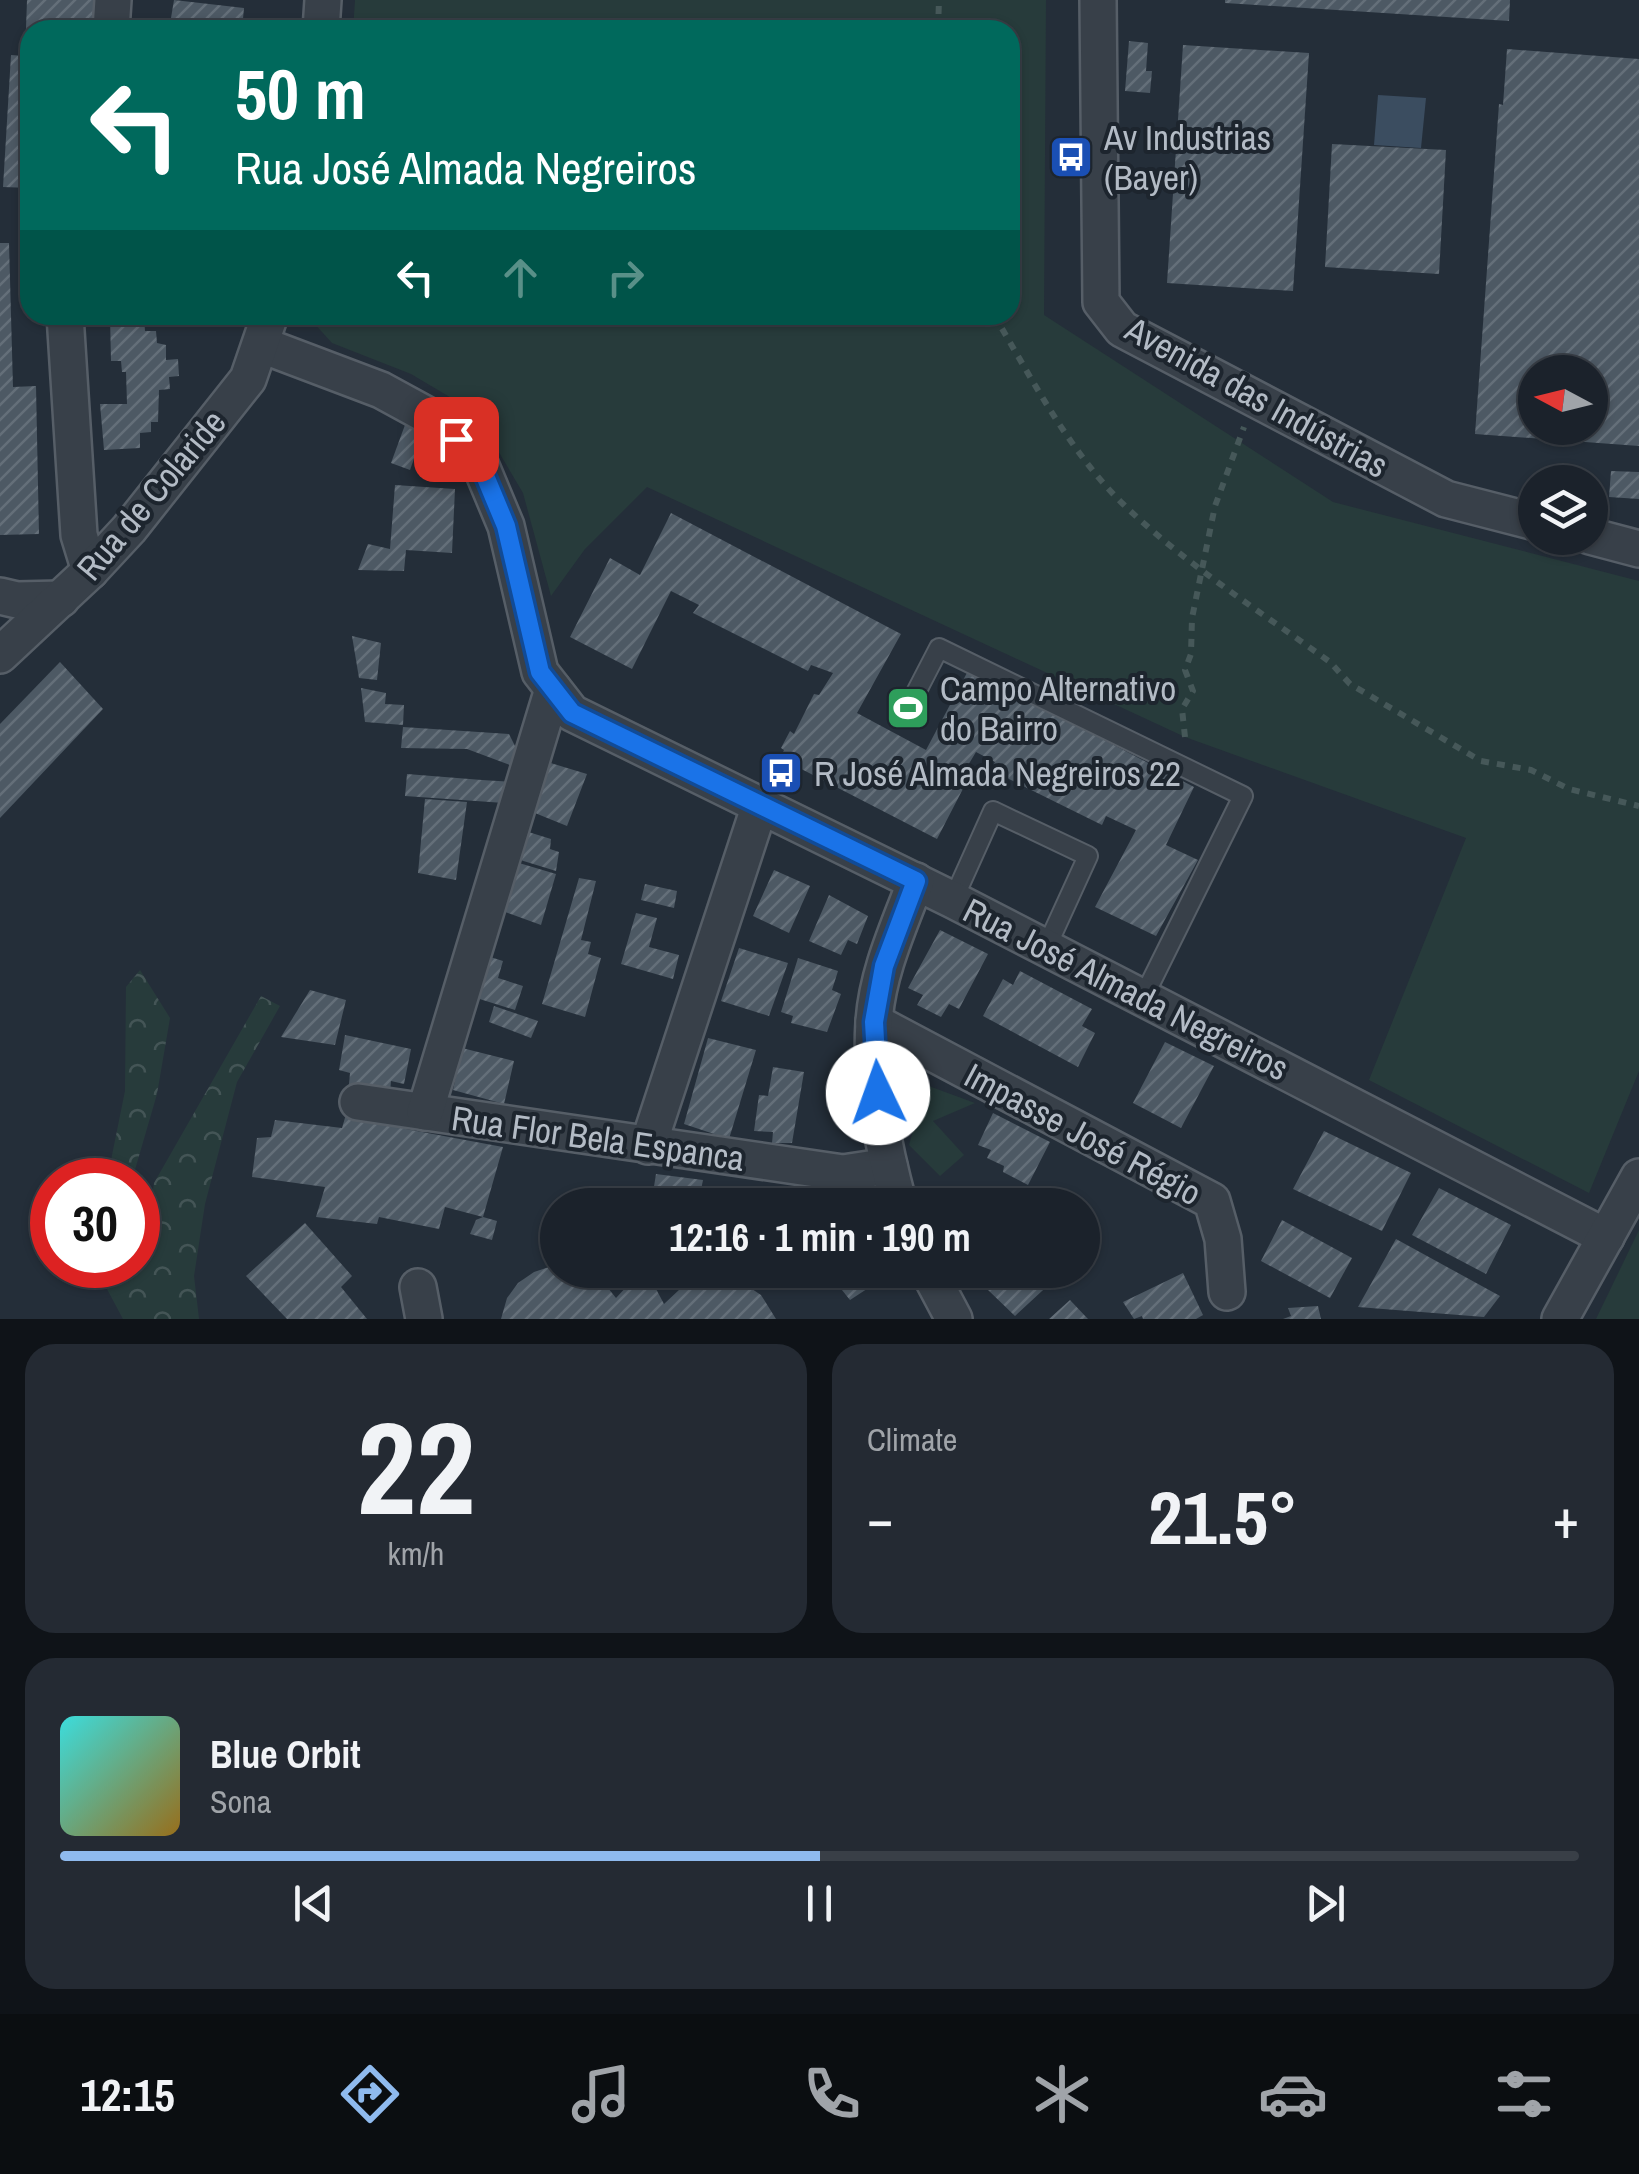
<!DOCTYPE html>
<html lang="en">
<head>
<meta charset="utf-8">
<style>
  :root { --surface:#1b222b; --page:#242a33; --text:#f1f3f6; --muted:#a0a4a9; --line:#393f47; --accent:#8fbaee }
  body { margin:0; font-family:"Archivo Narrow",sans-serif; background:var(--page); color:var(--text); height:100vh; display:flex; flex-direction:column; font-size:38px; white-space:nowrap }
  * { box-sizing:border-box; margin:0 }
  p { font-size:32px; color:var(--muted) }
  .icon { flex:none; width:55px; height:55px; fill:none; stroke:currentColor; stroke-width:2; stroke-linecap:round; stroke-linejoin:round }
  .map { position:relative; height:1319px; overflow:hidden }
  .side { display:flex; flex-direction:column; gap:25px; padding:25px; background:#0f1318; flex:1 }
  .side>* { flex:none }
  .guide { position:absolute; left:20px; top:20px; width:1000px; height:305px; border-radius:30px; box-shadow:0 2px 8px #0004,0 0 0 2px var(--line); background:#00695c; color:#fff; overflow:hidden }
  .needle { width:65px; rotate:277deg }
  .controls { position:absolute; left:1518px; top:355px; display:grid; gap:20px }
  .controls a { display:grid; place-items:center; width:90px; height:90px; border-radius:50%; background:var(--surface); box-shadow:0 2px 8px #0004,0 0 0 2px var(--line); font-size:50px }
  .speed { position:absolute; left:30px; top:1158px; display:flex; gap:20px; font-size:50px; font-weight:700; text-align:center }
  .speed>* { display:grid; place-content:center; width:130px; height:130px; border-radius:50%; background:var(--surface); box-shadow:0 2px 8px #0004,0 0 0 2px var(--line); line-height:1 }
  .speed .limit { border:15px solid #d22; background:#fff; color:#111 }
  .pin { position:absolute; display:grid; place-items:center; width:85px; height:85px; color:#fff; margin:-42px; border-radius:20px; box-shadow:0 5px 15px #0006 }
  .me { position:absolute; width:110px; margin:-55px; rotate:357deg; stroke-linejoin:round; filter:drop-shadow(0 0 8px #0008) }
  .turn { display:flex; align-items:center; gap:35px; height:210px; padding:0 50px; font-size:45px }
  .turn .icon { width:130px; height:130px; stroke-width:2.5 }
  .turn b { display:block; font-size:70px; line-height:85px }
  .lanes { display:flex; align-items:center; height:95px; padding:0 50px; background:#0003; justify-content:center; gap:50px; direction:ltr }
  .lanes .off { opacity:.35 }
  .big { font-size:75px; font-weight:700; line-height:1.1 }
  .side .tile { flex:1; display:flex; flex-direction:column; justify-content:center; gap:15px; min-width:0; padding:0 35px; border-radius:30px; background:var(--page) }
  .side .dial { align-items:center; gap:0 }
  .dial b { font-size:130px; line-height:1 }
  .song { display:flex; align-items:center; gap:30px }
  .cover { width:120px; height:120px; border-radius:15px; background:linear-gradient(135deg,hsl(180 70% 55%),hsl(40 70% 35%)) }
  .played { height:10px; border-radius:5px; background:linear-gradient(90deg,var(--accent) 50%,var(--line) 50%) }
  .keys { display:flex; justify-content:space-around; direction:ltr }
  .heat { display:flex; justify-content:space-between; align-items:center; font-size:55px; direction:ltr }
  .side .tiles { flex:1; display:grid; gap:25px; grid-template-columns:1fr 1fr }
  .tile:last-child { grid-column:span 2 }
  .trip { position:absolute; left:540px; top:1188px; width:560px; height:100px; border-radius:50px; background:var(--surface); box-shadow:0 2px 8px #0004,0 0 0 2px var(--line); font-weight:700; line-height:100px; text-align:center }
  .dock { display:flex; height:160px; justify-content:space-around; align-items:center; background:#0b0e11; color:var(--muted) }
  .dock .icon { width:70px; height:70px }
  .dock .active { color:var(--accent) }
  .dock b { font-size:45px; color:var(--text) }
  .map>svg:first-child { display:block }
</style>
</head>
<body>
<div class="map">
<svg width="1639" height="1319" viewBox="0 0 1639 1319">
  <defs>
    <pattern id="forest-crowns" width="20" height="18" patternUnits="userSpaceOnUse" patternTransform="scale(2.5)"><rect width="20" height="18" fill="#273b3b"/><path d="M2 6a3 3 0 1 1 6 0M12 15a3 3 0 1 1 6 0" fill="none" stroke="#445556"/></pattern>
    <pattern id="building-hatch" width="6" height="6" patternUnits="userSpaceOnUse" patternTransform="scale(2.5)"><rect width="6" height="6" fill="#4d5964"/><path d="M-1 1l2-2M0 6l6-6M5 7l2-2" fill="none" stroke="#646f79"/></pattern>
  </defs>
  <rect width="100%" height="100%" fill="#242e39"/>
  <g fill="#273b3b">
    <polygon points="355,0 1046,0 1044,315 1333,502 1639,581 1639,1071 1589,1193 1369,1080 1466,838 1185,737 647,487 585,549 551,596 523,493 475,412 411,374 332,343 312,321 311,315 1010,315 1010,30 353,30"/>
    <polygon points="926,1085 975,1103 933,1121 964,1155 940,1176 909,1145"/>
    <polygon points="1639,1230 1639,1319 1596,1319"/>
  </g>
  <g fill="url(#forest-crowns)">
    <polygon points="140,970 170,1018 157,1094 132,1180 107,1180 125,1091 126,987"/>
    <polygon points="261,996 280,1006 237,1082 205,1204 194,1276 199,1319 123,1319 107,1289 108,1265 138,1265 138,1202 147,1225 154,1183"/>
  </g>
  <polygon fill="#3b4d60" points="1378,95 1426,98 1421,148 1374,145"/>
  <g fill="url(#building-hatch)" fill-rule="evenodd">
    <polygon points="27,0 100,0 99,30 30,30 30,188 3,187 11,55 25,56"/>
    <polygon points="174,0 244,8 242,30 169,30"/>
    <polygon points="1225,0 1510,0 1509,21 1225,3"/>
    <polygon points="1129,41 1148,43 1146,71 1152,71 1150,93 1125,91"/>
    <polygon points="1183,45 1309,53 1293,291 1167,283"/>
    <path d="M1507 49 1639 59V446L1475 434 1499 104 1503 105ZM1535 372H1590V428H1535Z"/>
    <polygon points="1332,144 1446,150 1439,274 1325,267"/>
    <polygon points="0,243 9,243 13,387 36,386 39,534 0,535"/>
    <polygon points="110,316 144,317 145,331 156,331 157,343 166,345 166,360 178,359 179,376 169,377 170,389 159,390 158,422 151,422 151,432 140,433 140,448 104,450 100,404 127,404 126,372 122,372 121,361 111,361"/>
    <polygon points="409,414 426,425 410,470 391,463"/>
    <polygon points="1611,471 1639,472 1639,499 1609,497"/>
    <polygon points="395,485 455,489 452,553 406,550 404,571 358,570 368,544 390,549"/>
    <polygon points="671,513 901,634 857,713 926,750 969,669 1194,787 1166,845 1198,860 1156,936 1095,907 1136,830 1106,816 1102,825 991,770 995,762 976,752 961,777 967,781 937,839 780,758 784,750 781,748 790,731 794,734 814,694 819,695 833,673 811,665 808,671 693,613 699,605 671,591 632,669 570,637 610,558 640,575"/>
    <polygon points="352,636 381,643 377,680 359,678"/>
    <polygon points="60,662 103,709 0,818 0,724"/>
    <polygon points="361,688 386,693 385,704 404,705 403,725 365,722"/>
    <polygon points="403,727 509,734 520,756 518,768 467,749 401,748"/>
    <polygon points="544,761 587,774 567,826 525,809"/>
    <polygon points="407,774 482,780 512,782 504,803 405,796"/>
    <polygon points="425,799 467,802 456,880 418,873"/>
    <polygon points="522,830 551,839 550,849 559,852 556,871 517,859"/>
    <polygon points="509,860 556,874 541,925 497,909"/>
    <polygon points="774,870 810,886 789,933 753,916"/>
    <polygon points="579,878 596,881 581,940 591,942 588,954 601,958 585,1017 542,1004"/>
    <polygon points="645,884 677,891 674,908 641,900"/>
    <polygon points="829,895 868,916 857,944 848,940 841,955 809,941"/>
    <polygon points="636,913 657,918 649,947 679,955 673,979 621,964"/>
    <polygon points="940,930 988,954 959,1009 949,1004 941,1017 917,1005 923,995 908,988"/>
    <polygon points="739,948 788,963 769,1016 721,1001"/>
    <polygon points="484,955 503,961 498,978 523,986 515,1010 470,996"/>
    <polygon points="798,958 838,971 832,990 841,994 827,1032 791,1023 793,1016 781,1012"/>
    <polygon points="1020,971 1092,1009 1082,1026 1095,1033 1078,1067 983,1016 1003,979 1013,985"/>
    <polygon points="310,990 346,1000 335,1045 281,1037"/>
    <polygon points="494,1006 538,1021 531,1038 489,1022"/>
    <polygon points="345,1035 411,1049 404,1084 391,1081 390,1093 349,1084 350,1073 339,1070"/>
    <polygon points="708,1038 756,1050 729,1139 684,1124"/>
    <polygon points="1165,1042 1214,1066 1181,1128 1133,1103"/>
    <polygon points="462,1048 514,1061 504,1104 453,1090"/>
    <polygon points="773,1067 804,1072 792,1143 772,1143 773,1132 754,1131 759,1095 768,1096"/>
    <polygon points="349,1104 409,1119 406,1129 503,1147 483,1217 445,1207 439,1229 379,1217 377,1224 316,1217 325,1187 252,1177 257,1138 271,1137 275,1120 342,1128"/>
    <polygon points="993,1113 1050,1142 1028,1185 1003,1172 1004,1166 987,1158 991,1150 978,1145"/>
    <polygon points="1324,1131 1411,1173 1382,1231 1293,1189"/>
    <polygon points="656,1174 703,1180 698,1205 651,1205"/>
    <polygon points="741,1187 776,1194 778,1187 817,1194 815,1205 738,1205"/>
    <polygon points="1439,1188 1511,1225 1486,1274 1412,1235"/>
    <polygon points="483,1217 497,1221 492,1240 470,1234 476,1220"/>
    <polygon points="1282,1220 1352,1258 1330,1298 1261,1261"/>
    <polygon points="305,1223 352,1276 341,1287 367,1319 287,1319 246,1276"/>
    <polygon points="1396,1239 1500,1296 1484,1317 1358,1307"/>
    <polygon points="552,1266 558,1266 558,1270 589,1272 604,1283 616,1298 629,1284 655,1287 664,1304 680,1289 700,1280 722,1278 743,1283 761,1295 776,1319 501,1319 507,1298 518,1283 534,1272"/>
    <polygon points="835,1270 891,1270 893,1272 850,1300 829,1274"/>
    <polygon points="983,1270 1046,1270 1055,1279 1015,1316 988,1290 995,1283"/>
    <polygon points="1183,1273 1203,1315 1196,1319 1143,1319 1142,1316 1134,1319 1123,1302"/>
    <polygon points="1070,1300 1088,1319 1049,1319"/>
    <polygon points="1318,1306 1321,1319 1283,1319 1291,1316 1288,1308"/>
  </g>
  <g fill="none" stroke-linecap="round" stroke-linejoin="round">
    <g stroke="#565e67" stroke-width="22">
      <g id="service">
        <polyline points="908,708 939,648 1243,796 1143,998"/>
        <polyline points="953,900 993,811 1088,856 1046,948"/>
      </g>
    </g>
    <g stroke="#565e67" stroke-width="40">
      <g id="minor">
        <polyline points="1098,0 1101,302 1122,329 1446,499 1535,522"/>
        <polyline points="111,30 113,0"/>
        <polyline points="321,30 323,0"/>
        <polyline points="65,315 79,535 90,571"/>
        <polyline points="262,345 381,390 436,420 478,459 506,526 540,672 572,713 953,900 1606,1237"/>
        <polyline points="1590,536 1639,549"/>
        <polyline points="0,596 17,600 61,599"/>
        <polyline points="0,655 90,571 129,529 248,379 270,315"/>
        <polyline points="874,1022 1212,1201 1223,1239 1227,1292"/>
        <polyline points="358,1102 843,1173 889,1166"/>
        <polyline points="425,1112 553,689"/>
        <polyline points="648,1146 760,805"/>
        <path d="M899 1205C883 1146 870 1083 874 1022 877 973 899 926 916 881"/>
        <polyline points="928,1270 954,1319"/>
        <polyline points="418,1287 424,1319"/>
        <polyline points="1560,1319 1639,1177"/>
      </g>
    </g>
    <g stroke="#465859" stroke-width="6" stroke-dasharray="8 8" stroke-linecap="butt">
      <polyline points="938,30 939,0"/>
      <path d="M994 315C1032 379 1069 451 1123 504 1185 564 1261 612 1330 662L1350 684 1481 761 1531 770 1569 789 1639 806"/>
      <polyline points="1185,737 1182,709 1193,691 1185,670 1191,654 1192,618 1215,506 1244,427"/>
    </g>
    <use href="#service" stroke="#384049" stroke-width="18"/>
    <use href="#minor" stroke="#384049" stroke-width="35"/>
  </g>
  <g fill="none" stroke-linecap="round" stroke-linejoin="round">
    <g stroke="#114b97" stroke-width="25">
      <polyline id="route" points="456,439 478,459 506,526 540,672 572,713 916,881 884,966 874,1022 878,1093"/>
    </g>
    <use href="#route" stroke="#1a73e8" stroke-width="18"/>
  </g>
  <defs>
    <g id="bus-square" transform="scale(2.25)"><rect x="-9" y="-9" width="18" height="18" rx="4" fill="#1a4fb4" stroke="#1d252e"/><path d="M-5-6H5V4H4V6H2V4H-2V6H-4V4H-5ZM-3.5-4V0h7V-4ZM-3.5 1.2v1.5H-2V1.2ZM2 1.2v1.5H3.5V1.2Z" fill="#fff"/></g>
    <g id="stadium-square" transform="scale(2.25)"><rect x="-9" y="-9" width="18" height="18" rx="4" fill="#2e9e5b" stroke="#1d252e"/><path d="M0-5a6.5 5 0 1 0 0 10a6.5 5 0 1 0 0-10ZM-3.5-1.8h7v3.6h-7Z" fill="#fff"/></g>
  </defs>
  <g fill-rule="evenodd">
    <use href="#bus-square" x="1071" y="157"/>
    <use href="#stadium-square" x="908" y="708"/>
    <use href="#bus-square" x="781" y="773"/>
  </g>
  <g text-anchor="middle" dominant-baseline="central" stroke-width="8" stroke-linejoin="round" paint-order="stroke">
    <g font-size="35" fill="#b3bbc5" stroke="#1d252e" text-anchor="start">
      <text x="1104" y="137">Av Industrias<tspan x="1104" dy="40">(Bayer)</tspan></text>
      <text x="940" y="688">Campo Alternativo<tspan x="940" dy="40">do Bairro</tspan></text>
      <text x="814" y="773">R José Almada Negreiros 22</text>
    </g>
    <g font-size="35" fill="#b3bbc5" stroke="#1d252e">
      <text transform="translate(1257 397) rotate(29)">Avenida das Indústrias</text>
      <text transform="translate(151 495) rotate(-50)">Rua de Colaride</text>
      <text transform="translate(1126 989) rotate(27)">Rua José Almada Negreiros</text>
      <text transform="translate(1083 1134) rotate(28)">Impasse José Régio</text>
      <text transform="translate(598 1138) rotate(8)">Rua Flor Bela Espanca</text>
    </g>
  </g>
</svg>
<div class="controls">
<a><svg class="needle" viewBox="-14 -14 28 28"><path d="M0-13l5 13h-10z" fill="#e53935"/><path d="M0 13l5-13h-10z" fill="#a0a4a9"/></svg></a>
<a><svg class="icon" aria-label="layers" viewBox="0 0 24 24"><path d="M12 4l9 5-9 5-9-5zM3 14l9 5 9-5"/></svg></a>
</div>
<div class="speed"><div class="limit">30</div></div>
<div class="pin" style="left:456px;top:439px;background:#d93025"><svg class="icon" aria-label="arrive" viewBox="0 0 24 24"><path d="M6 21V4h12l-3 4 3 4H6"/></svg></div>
<svg class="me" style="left:878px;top:1093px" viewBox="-20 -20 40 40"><circle r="19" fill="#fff"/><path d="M0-13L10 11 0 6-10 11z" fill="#1a73e8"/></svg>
<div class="trip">12:16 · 1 min · 190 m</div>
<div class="guide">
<div class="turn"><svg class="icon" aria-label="left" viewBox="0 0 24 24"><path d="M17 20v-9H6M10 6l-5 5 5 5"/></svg><div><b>50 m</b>Rua José Almada Negreiros</div></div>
<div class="lanes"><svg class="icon" aria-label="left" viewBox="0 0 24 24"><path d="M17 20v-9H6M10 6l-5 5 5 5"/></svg><svg class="icon off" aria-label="ahead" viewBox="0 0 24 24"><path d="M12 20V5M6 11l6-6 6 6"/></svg><svg class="icon off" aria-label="right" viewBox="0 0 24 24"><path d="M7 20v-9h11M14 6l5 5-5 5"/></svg></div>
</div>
</div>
<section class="side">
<div class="tiles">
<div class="tile dial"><b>22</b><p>km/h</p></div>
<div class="tile"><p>Climate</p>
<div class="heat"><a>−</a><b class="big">21.5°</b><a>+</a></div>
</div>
<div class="tile">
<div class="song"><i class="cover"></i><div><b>Blue Orbit</b><p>Sona</p></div></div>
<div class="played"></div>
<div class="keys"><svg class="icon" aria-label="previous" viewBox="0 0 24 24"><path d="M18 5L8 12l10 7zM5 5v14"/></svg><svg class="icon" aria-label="pause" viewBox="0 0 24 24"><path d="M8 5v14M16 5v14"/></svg><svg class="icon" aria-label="next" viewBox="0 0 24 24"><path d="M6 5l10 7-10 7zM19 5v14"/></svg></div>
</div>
</div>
</section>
<nav class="dock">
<b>12:15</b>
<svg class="icon active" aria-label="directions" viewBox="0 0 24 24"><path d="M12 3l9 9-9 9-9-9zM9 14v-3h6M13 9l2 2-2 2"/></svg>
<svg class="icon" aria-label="music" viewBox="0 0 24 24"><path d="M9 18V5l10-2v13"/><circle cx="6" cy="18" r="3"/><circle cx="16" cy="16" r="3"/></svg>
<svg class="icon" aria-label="phone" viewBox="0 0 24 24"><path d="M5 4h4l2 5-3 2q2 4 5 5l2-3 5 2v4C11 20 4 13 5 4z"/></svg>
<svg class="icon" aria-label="climate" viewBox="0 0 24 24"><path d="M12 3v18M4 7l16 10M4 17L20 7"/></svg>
<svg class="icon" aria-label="car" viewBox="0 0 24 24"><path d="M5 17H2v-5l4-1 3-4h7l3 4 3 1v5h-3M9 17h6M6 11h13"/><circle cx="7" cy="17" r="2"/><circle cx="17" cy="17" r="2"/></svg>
<svg class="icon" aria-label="filters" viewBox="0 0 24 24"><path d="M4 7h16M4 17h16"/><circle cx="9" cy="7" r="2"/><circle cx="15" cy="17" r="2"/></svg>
</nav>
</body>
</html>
